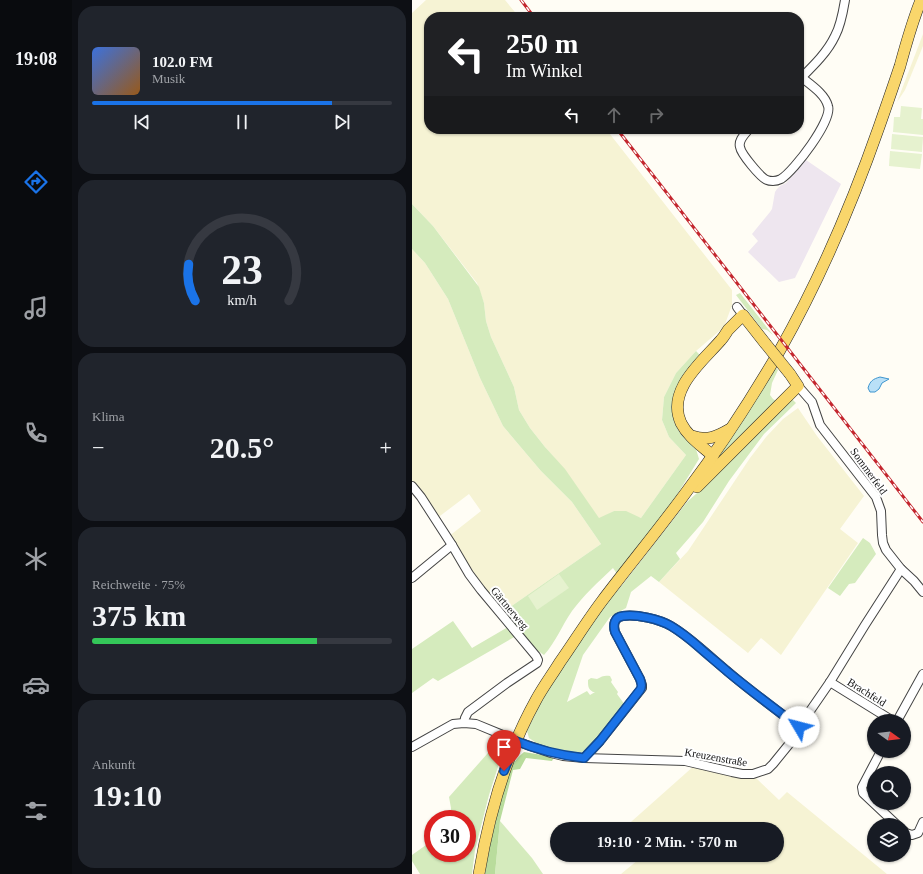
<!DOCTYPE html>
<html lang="de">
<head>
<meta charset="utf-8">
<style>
  :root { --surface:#171b24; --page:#20242c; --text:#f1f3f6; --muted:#9ea1a6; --line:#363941; --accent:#1a73e8 }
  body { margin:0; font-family:"Times New Roman",serif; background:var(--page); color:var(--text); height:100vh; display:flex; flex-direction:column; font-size:15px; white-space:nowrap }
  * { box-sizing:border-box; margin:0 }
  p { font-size:13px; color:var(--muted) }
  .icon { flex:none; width:22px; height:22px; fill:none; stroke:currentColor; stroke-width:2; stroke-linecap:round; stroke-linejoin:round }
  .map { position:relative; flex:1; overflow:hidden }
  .side { display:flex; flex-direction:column; gap:6px; padding:6px; background:#0d0f14; width:340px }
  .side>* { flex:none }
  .guide { position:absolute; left:12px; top:12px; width:380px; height:122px; border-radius:16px; box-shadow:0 1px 3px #0004; background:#202124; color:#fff; overflow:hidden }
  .needle { width:26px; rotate:105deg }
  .buttons { position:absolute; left:455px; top:714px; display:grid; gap:8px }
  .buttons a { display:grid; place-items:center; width:44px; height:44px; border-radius:50%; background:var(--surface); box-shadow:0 1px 3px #0004; font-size:20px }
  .speed { position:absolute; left:12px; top:810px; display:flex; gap:8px; font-size:20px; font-weight:700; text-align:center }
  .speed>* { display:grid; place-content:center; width:52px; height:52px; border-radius:50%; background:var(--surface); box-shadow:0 1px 3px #0004; line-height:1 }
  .speed .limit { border:6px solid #d22; background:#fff; color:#111 }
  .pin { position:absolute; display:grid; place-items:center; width:34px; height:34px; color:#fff; margin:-41px -17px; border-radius:50% 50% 50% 0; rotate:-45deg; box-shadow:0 0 4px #0007 }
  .pin .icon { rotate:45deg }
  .me { position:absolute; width:44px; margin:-22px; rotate:307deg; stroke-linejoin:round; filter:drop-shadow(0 0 3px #0008) }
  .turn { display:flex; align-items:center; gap:14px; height:84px; padding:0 16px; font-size:18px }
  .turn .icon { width:52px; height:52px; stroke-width:2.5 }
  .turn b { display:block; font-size:28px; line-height:34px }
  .lanes { display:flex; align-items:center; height:38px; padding:0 16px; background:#0003; justify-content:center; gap:20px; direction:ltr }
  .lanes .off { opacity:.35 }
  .big { font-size:30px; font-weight:800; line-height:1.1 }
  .side .card { flex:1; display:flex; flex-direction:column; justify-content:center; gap:6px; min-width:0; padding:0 14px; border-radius:16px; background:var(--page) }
  .side .dial { align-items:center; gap:0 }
  .dial svg { height:104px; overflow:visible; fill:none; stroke:var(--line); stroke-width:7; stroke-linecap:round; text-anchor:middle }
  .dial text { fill:var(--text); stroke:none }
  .song { display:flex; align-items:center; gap:12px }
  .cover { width:48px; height:48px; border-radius:6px; background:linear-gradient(135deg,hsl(220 70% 55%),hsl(30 70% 35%)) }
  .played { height:4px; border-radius:2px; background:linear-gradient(90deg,var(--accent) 80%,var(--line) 80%) }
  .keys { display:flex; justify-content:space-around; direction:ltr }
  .heat { display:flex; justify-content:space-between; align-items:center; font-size:22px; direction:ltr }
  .charge { height:6px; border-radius:3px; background:linear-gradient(90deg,#34c759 75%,var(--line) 0) }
  .trip { position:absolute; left:138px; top:822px; width:234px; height:40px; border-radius:20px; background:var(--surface); box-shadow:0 1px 3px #0004; font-weight:800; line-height:40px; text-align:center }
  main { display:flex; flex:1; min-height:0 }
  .menu { display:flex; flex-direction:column; width:72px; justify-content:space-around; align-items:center; background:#090b0e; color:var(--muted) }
  .menu .icon { width:28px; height:28px }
  .menu .active { color:var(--accent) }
  .menu b { font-size:18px; color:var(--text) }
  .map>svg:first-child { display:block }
</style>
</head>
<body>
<main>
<nav class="menu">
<b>19:08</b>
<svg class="icon active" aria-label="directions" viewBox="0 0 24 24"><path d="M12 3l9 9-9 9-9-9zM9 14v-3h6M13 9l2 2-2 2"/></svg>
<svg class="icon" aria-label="music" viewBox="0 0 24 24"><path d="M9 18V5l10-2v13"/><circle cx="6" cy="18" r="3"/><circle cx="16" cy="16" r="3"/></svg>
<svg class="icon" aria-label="phone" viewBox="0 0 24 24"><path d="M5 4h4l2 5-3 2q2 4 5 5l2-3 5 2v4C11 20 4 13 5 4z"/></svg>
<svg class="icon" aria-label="climate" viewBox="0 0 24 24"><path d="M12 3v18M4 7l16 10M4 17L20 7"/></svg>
<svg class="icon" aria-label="car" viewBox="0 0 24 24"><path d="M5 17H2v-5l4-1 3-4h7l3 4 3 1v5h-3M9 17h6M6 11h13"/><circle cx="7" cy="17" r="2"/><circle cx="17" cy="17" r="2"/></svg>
<svg class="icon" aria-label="filters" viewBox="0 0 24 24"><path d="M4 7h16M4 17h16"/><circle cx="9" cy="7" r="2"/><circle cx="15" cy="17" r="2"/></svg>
</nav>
<section class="side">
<div class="card">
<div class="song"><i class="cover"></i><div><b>102.0 FM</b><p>Musik</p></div></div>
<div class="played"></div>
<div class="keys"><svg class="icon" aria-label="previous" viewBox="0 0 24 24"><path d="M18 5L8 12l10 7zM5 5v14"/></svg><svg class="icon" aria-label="pause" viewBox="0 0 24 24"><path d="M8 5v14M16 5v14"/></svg><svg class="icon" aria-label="next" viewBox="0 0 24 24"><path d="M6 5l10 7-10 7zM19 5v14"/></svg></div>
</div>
<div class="card dial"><svg viewBox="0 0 100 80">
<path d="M14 69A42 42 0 1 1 86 69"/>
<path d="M14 69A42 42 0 0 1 9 41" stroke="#1a73e8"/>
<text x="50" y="56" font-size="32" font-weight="700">23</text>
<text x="50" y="72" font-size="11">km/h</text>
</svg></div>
<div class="card"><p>Klima</p>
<div class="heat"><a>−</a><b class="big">20.5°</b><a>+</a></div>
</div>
<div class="card"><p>Reichweite · 75%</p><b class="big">375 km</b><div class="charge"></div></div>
<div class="card"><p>Ankunft</p><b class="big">19:10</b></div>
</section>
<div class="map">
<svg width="511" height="874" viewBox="0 0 511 874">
  <rect width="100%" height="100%" fill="#fffdf5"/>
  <polygon fill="#eee6ef" points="394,160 429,184 383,278 367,282 336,252 346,241 340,234 358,212 360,209 363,192 365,189 368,186 374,183"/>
  <g fill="#f6f3d4">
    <polygon points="14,0 93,0 107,17 17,17 17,129 194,129 320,290 320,305 312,327 284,351 264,373 252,397 250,420 257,437 274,455 229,518 202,511 187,519 153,470 133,447 118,428 107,410 102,387 79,337 74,321 72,303 65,283 21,226 0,204 0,13"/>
    <polygon points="511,34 511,46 493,90 485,102"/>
    <polygon points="0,249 13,263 36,299 68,378 91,426 129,471 160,502 189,544 91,612 73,591 36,537 69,511 57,494 24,519 0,484"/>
    <polygon points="386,408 405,436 452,496 428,529 446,543 369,655 349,638 336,653 247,582 276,551 338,458 354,437 371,419"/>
    <polygon points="283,765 344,778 367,800 375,792 475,874 209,874 232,855 365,855 365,829 211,829"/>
  </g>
  <g fill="#d5ebbd">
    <path d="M0 204 21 226 67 287 72 303 74 321 79 337 102 387 107 410 118 428 133 447 153 469 187 518 202 511H214L229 518 274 455 257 437 250 420 252 397 264 373 284 351 290 357 262 408V422L268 433 284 449 287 459 263 498 205 574 201 568C186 582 172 595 160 611 150 625 144 642 132 655L122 648 91 612 189 544 160 502 129 471 91 426 68 378 36 299 13 263 0 249Z"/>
    <polygon points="328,293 357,330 361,335 355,330 350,329 324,295"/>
    <polygon points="364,368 366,370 360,383 358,395 361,399 366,402 293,475"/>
    <path d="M379 398 384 403 352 434 317 481 291 522 264 553 268 559 247 582 239 576 219 592 214 608 198 617 171 655 155 702 175 691 178 695 183 692H181C176 689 176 686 176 680L179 678 185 679C190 676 193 675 198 676L200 680 199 682 206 692 205 694 213 705 174 751C162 755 145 752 133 748 128 746 122 741 117 738L115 731 129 702 145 675 193 605 211 584 275 502 294 485Z"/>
    <polygon points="451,538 458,543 464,554 443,583 437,584 428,596 416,588"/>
    <polygon points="41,621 60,648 96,627 104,636 26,681 21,678 0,693 0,649"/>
    <polygon points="83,745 92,748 77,795 63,850 60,874 8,874 0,861 0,855 21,840 21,853 55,853 55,819 39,819 39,808 37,797"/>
    <polygon points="88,821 120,858 131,874 83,874"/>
  </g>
  <path fill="#b9dc9c" d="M112 752 142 757 140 761 114 758 108 769 101 770 88 821 83 874H73C77 847 83 822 90 796 93 786 96 776 100 766 103 761 107 756 112 752Z"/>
  <g fill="#e6f2cf">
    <polygon points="489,106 510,108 509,119 511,119 511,135 481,132 482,117 488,117"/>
    <polygon points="480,134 511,137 510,152 479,149"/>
    <polygon points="478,151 510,154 508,169 477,166"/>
    <polygon points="147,574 157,588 125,610 116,596"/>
  </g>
  <path fill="#b9e0f7" stroke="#3f96cf" d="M468 377 477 379 470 383 467 389 463 392H458L456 388C458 381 461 379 468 377Z"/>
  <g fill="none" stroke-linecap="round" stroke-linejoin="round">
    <g stroke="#444" stroke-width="10">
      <g id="minor">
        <path d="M387 80C400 67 415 53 423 36 429 25 431 12 433 0"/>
        <path d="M337 129C333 134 326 140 328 147 329 154 349 178 355 180 357 181 359 181 361 181 363 181 367 180 369 179 382 171 421 120 416 106 413 94 399 85 389 77"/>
        <polyline points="325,307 331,315"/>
        <polyline points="386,386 400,402 408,425 464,497 469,511 470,535 471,543 474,550 489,569 502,581 511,592"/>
        <polyline points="0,486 9,497 40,545 57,574 69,590 124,656 126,660 125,663 95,683 56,712 53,718 52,723"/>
        <polyline points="0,578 40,545"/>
        <polyline points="418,682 481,721"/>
        <polyline points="485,721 511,674"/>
        <polyline points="0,747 41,724 52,723 64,724 115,745 139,753 151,756 172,758 273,761 320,772 330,774 341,774 356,769 361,764 387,732 387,727 418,682 453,625 489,569"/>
        <polyline points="469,751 450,787 451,793 485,825"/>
        <path d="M172 758 188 741 230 688V685L228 679 203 632C201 625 202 617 211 616 224 614 247 619 259 626 278 637 297 656 314 670 337 690 362 708 387 727"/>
        <polyline points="492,831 494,833 500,835 506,833 511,822"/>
      </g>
    </g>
    <g stroke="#222" stroke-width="12">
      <g id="major">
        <path d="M280 436C296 441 304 437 318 429"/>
        <path d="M301 456C290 446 276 437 269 423 254 390 290 362 309 340 312 337 314 333 316 330 321 325 326 320 331 315L353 343"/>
        <polyline points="285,487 386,386 378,374"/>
        <path d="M67 874C77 814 94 754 124 700 131 687 140 675 148 662 162 642 175 621 190 601 218 564 248 528 275 491 309 446 340 398 368 350 408 279 440 204 467 127 474 107 481 87 488 66 494 44 500 22 509 0"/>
      </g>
    </g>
    <use href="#minor" stroke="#fff" stroke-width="8"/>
    <use href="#major" stroke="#f9d66b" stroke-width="11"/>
    <g stroke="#c4262e" stroke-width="3">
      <g id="rail">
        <polyline points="109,0 122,17"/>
        <polyline points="205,129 511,522"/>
      </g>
    </g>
    <use href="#rail" stroke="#fff" stroke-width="1.5" stroke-dasharray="4.5" stroke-linecap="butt"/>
    <g stroke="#222" stroke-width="12" stroke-linecap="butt">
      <polyline id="major-bridge" points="353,343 378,374"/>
    </g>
    <use href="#major-bridge" stroke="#f9d66b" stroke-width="11"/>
  </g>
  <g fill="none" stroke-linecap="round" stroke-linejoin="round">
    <g stroke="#114b97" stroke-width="10">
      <path id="route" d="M92 771 104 741C128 751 147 755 172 758L188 741 228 690C231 686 229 683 228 679L203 632C201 625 202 617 211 616 224 614 247 619 259 626 269 632 279 640 288 648 297 656 307 664 316 672 339 691 363 709 387 727"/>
    </g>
    <use href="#route" stroke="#1a73e8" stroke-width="7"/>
  </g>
  <g text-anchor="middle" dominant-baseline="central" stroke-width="4" stroke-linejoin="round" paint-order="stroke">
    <g font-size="11" fill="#111" stroke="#fff">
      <text transform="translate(457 471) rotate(54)">Sommerfeld</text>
      <text transform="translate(98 608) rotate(50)">Gärtnerweg</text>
      <text transform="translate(455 692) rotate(32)">Brachfeld</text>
      <text transform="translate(304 757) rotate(10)">Kreuzenstraße</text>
    </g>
  </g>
</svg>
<div class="buttons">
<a><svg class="needle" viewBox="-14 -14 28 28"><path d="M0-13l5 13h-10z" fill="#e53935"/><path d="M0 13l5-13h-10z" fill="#9ea1a6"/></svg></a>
<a><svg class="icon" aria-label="search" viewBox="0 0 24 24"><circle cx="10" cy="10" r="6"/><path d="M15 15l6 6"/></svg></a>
<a><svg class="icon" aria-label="layers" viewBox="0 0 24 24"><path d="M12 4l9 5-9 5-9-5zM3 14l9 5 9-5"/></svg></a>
</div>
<div class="speed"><div class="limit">30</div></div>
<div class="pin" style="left:92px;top:771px;background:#d93025"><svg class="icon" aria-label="arrive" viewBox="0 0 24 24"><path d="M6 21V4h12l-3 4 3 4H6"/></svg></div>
<svg class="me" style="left:387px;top:727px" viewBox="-20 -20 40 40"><circle r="19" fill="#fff"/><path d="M0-13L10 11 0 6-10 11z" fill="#1a73e8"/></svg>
<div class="trip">19:10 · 2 Min. · 570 m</div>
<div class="guide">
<div class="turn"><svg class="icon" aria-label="left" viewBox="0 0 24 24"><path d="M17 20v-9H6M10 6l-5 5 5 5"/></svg><div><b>250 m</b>Im Winkel</div></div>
<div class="lanes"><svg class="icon" aria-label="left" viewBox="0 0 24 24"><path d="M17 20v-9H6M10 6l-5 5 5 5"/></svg><svg class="icon off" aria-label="ahead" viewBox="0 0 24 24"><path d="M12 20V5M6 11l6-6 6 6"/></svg><svg class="icon off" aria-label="right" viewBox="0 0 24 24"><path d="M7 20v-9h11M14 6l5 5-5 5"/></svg></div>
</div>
</div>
</main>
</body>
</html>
